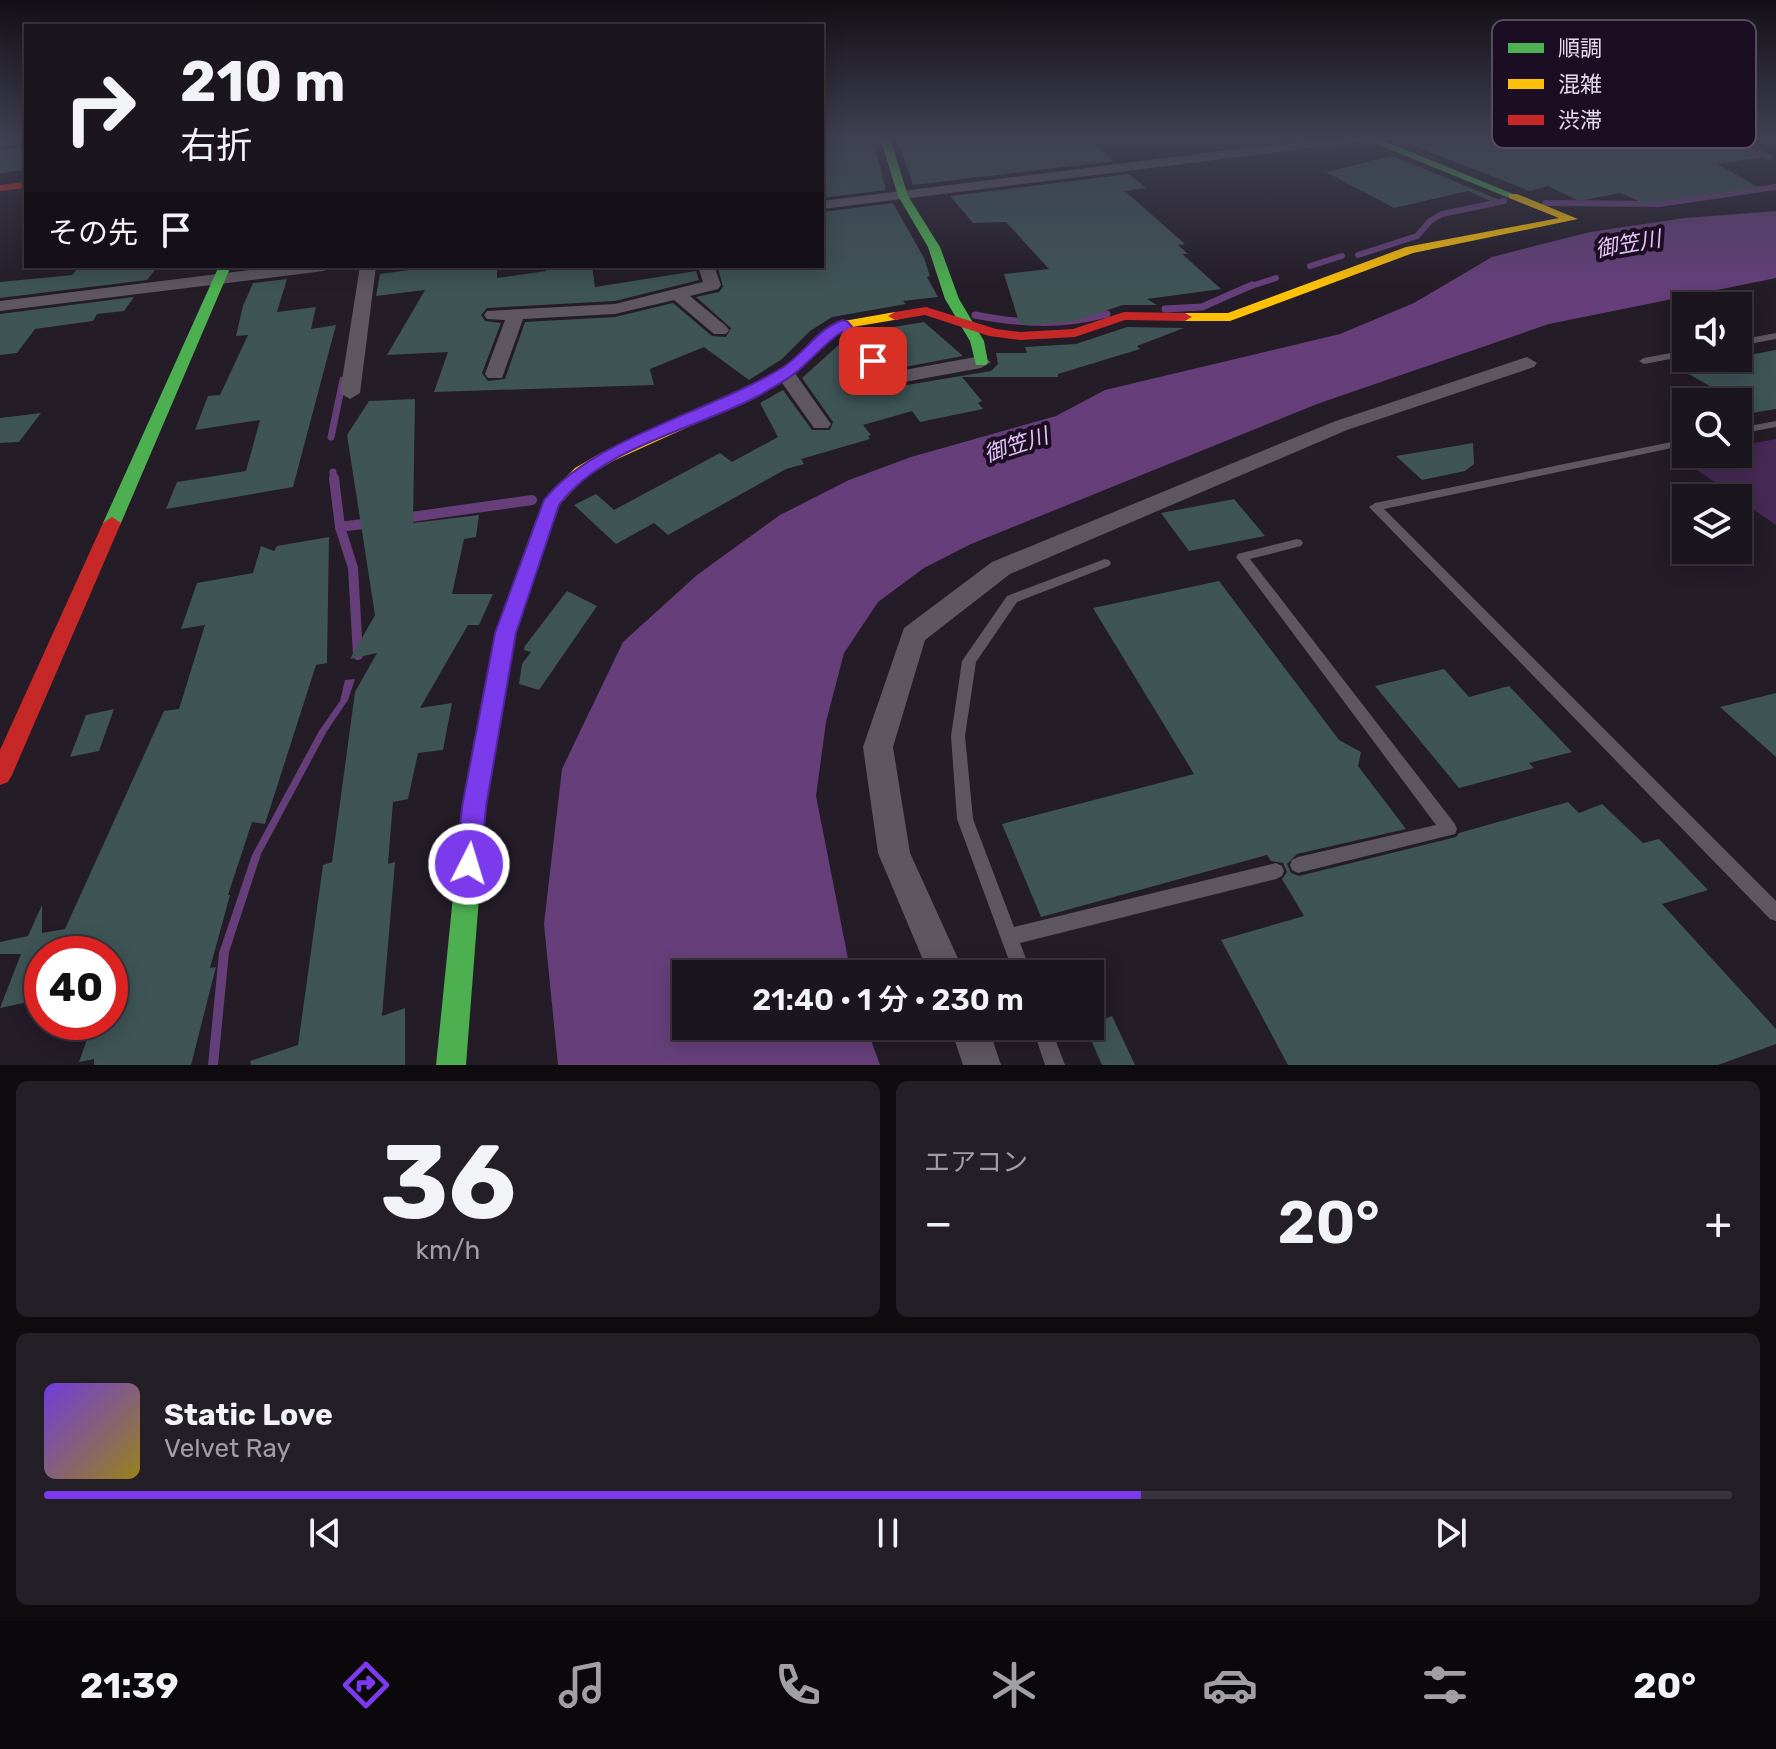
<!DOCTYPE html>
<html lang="ja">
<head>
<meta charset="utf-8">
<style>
  :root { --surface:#1b151d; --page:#241e26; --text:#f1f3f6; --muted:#a09fa4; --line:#39343b; --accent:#7c3aed }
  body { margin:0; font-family:Rubik,"Noto Sans JP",sans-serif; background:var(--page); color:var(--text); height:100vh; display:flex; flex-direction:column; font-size:30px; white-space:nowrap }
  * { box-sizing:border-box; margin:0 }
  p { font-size:26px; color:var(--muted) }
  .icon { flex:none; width:44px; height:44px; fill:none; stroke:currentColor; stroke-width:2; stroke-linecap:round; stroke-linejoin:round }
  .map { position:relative; height:1065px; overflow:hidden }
  .sheet { display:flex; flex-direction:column; gap:16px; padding:16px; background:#0f0c10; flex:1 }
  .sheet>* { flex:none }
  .hud { position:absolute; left:24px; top:24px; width:800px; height:244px; border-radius:0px; box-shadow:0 4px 20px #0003,0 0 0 2px var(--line); background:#1b151d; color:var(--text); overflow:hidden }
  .tools { position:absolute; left:1672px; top:292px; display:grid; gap:16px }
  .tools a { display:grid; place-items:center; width:80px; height:80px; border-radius:0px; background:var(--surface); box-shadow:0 4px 20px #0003,0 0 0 2px var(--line); font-size:40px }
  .speed { position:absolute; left:24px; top:936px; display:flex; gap:16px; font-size:40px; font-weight:700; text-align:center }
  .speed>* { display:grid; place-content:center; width:104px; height:104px; border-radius:50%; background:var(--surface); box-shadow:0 4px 20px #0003,0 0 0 2px var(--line); line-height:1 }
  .speed .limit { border:12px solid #d22; background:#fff; color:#111 }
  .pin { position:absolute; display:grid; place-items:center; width:68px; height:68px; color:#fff; margin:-34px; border-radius:16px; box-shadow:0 4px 12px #0006 }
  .me { position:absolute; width:88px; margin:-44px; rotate:5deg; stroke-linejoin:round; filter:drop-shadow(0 0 6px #0008) }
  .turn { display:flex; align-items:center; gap:28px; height:168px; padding:0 24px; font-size:36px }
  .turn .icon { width:104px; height:104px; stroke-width:2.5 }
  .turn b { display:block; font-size:56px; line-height:68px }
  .then { display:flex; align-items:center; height:76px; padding:0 24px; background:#0003; gap:16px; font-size:30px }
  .big { font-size:60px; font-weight:600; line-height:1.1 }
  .sheet .tile { flex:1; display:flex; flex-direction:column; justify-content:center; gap:12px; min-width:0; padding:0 28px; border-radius:12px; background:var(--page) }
  .sheet .dial { align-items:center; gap:0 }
  .dial b { font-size:104px; line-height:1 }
  .song { display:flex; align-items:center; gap:24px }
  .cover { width:96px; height:96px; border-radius:12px; background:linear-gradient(135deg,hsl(260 70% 55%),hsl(50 70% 35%)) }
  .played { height:8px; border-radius:4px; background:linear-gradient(90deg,var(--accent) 65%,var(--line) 65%) }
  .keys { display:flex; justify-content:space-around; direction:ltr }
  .heat { display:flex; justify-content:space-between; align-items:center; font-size:44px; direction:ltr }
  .sheet .tiles { flex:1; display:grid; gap:16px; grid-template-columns:1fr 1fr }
  .tile:last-child { grid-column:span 2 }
  .trip { position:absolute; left:672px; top:960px; width:432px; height:80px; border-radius:0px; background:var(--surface); box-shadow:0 4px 20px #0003,0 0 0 2px var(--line); font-weight:600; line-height:80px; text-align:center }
  .dock { display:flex; height:128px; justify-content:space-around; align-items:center; background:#0b080c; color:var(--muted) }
  .dock .icon { width:56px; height:56px }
  .dock .selected { color:var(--accent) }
  .dock b { font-size:36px; color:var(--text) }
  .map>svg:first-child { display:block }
</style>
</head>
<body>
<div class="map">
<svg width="1776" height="1065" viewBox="0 0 1776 1065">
  <rect width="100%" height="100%" fill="#241c27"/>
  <polygon fill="#472955" points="1776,439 1776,525 1680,458 1701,454 1738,454 1738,446"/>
  <g fill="#663f7a">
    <polygon points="1776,211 1776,278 1549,324 1317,404 971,544 924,568 878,602 844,653 826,722 816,796 851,974 686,974 686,1026 866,1026 880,1065 558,1065 544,924 562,769 623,642 697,575 780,515 849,480 911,457 1056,416 1105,390 1340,334 1414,303 1492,257 1590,232 1685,218"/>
    <polygon points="355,679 348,700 327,731 261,854 229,952 218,1065 208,1065 219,953 252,855 319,731 340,701 345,680"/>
  </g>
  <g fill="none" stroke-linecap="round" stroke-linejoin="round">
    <g stroke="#663f7a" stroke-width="6">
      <polyline points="828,138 850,138"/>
      <polyline points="1718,138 1770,157"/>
      <polyline points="1545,203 1659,204 1776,187"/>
      <polyline points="1358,255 1417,236 1430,221 1442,214 1504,201"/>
      <polyline points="1310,266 1342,256"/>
      <polyline points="1248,287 1276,278"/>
    </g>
    <g stroke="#663f7a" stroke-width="7">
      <polyline points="1165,309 1202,307 1252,285"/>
      <path d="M975 315C1021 324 1061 326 1107 314"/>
      <polyline points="331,437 343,380"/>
      <polyline points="333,472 334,480"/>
    </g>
    <g stroke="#663f7a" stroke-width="10">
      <polyline points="334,478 340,527 353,568 358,655"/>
      <polyline points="404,518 532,500"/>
      <polyline points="340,527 370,523"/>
    </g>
  </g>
  <g fill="#3e5455">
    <polygon points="897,138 1087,138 1114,161 913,185"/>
    <polygon points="1394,138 1712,138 1765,157 1717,164 1760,188 1644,203 1620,193 1579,201 1548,186 1530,191"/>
    <polygon points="873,140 886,190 822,198 822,144"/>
    <polygon points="26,147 26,170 0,173 0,149"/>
    <polygon points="1393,156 1500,200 1493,202 1468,191 1394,208 1326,172"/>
    <polygon points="1129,174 1146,188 1125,191 1185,244 1178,245 1188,254 1182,254 1221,289 1147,299 1157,305 1123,305 1071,322 1020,325 1004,274 1049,269 1006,222 973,223 950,196"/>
    <polygon points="893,203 924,258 930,276 927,277 938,297 903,301 906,304 832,317 810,331 782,359 749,380 704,347 650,369 654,385 434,392 448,352 387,355 425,290 376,296 380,274 439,266 497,266 497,278 546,271 546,266 592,266 595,287 696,271 699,280 615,301 487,308 481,315 485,321 501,323 482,373 488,381 505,379 525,322 615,317 673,303 712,336 726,337 731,328 696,297 719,292 723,287 718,268 822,266 822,212"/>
    <polygon points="80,266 158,266 147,280 0,298 0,282 72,275"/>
    <polygon points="287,279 277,312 316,307 311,329 336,325 293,487 166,509 177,482 246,471 260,420 195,430 208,396 220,395 248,335 236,336 243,306 253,283"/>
    <polygon points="134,297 124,311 97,314 93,321 35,329 17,353 0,355 0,314"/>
    <polygon points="924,322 963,356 894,369 863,332"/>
    <polygon points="1127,327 1184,328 1137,346 1140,349 1058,374 1058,377 962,377 982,401 978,403 983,409 920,422 912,411 863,425 871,435 868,436 870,439 801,459 804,464 786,469 668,535 654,523 616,544 574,505 596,494 614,510 720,453 732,462 778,437 760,403 783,390 812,430 830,430 833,422 802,378 843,341 879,385 889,388 991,371 998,364 996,353 1027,353 1025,347 1076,344"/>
    <polygon points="1776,350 1776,409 1752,413 1738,402 1678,368"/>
    <polygon points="415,399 413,523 479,515 476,537 464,539 452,594 493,594 479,625 468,625 420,708 452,703 443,750 418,753 408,799 393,802 388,864 395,862 382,1016 405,1008 405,1065 251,1065 250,1061 298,1045 323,865 332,862 355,692 377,653 350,659 375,615 347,435 369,401"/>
    <polygon points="41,413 19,442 0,443 0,418"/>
    <polygon points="1473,443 1474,464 1465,471 1422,480 1396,456"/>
    <polygon points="1234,499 1265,536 1189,551 1161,513"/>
    <polygon points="329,537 327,663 316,665 265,824 252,822 228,895 230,895 210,968 216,967 191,1065 94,1065 94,1059 79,1062 93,1022 110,1022 110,954 42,954 42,999 0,1008 21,954 0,954 0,942 28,936 42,905 42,933 65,929 164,711 179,709 205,625 181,629 197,583 253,573 261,546 274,551 277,546"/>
    <polygon points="1219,581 1339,740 1361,752 1358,766 1406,829 1297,854 1287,864 1291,873 1299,876 1456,837 1459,833 1568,802 1579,813 1602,804 1643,843 1659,839 1708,890 1662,904 1776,1029 1776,1044 1718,1065 1288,1065 1221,940 1304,916 1282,879 1287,872 1283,863 1271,861 1267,855 1041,917 1002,824 1194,774 1093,608"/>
    <polygon points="567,591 597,606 539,690 519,684 522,664 531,652 524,650 525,646"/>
    <polygon points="1444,669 1469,697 1509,686 1572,752 1529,763 1534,768 1459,788 1375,686"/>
    <polygon points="1776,693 1776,757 1720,707"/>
    <polygon points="114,709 99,751 70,757 86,715"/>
    <polygon points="1112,1016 1135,1065 1102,1065 1085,1026"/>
  </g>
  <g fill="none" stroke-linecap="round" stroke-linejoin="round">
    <g fill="#5e5762" fill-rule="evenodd">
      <polygon points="1776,333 1776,339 1738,346 1738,340"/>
      <polygon points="1686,350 1686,356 1644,364 1639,361 1644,358"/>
      <polygon points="1776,421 1776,427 1738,434 1738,428"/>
      <polygon points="1686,439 1686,445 1384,509 1776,901 1776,921 1770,919 1369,507 1375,503"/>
      <polygon points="1297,539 1301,540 1303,543 1301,546 1250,559 1455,824 1457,829 1455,834 1298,873 1292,870 1290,865 1292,860 1298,857 1436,825 1236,557 1238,554"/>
      <polygon points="1105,559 1109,560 1111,563 1109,566 1017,602 976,662 965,736 973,819 1014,927 1276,863 1282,866 1284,871 1282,876 1276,879 1020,943 1032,974 1014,974 957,819 951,736 962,661 1007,596"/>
      <polygon points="1032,1026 1050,1026 1065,1065 1045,1065"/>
    </g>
    <g fill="#5e5762" fill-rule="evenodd">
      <polygon points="0,138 26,138 26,144 0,146"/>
      <polygon points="1325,138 1366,138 1360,142 822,209 822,201"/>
      <polygon points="283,266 332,266 324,271 0,311 0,301"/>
      <polygon points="360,266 376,266 360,393 350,399 340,393"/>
      <polygon points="698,266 714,266 721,285 718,289 690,296 726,326 729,330 726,334 714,334 674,300 615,314 523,319 502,378 488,378 485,374 505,320 487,319 484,315 487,311 615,304 703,282"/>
      <polygon points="843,320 849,321 893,372 981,356 991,362 981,368 888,385 881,383 834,325"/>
      <polygon points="1527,357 1537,363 1534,367 1347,430 1010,574 925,640 893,747 910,853 965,974 929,974 878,853 863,747 904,628 992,562 1333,422"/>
      <polygon points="785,367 792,369 828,420 831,424 828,428 814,428 775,373"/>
      <polygon points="950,1026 988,1026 1001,1065 963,1065"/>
    </g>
    <g fill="#4caf50" fill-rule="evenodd">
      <polygon points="880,138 890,138 908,196 940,247 959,299 984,341 988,362 986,365 976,365 970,341 945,299 928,247 898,196"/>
      <polygon points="1362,138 1377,138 1518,196 1509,198"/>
      <polygon points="219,266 231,266 121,523 112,529 106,527 103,523"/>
      <polygon points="543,519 552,525 515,633 486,807 466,1065 436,1065 462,807 495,633 534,525"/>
    </g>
    <g fill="#ffc107" fill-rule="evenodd">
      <polygon points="1509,194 1517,194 1578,219 1413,253 1230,321 1185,321 1178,317 1185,313 1228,313 1406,247 1559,218 1509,198"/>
      <polygon points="895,312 902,316 900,319 847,328 826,343 799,370 759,395 613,461 587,476 558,506 549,529 537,529 534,525 544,500 575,468 601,453 749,389 789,364 816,337 838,322"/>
    </g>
    <g fill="#c62828" fill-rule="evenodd">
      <polygon points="26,182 26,188 0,191 0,185"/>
      <polygon points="926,307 996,329 1021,332 1073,329 1124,312 1185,313 1192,317 1185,321 1125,320 1075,337 1021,340 989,336 925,315 895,320 888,316 895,312"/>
      <polygon points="112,517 121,523 12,775 8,782 0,785 0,750 103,523"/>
    </g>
  </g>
  <linearGradient id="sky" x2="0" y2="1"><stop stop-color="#140f15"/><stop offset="0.48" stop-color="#3f4052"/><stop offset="1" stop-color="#3f4052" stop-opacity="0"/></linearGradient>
  <rect width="1776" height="288" fill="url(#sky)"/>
  <path fill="#7c3aed" stroke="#51269a" stroke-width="2" d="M843 320 848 322 878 358V364H868L842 332C826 342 815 356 801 368 790 379 773 387 760 395 697 429 603 446 559 505L516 633 486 807 481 864 478 872 469 876 460 872 456 864 462 807 495 633 544 500C592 439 711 411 780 369 803 356 816 329 843 320Z"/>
  <g text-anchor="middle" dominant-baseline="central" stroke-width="8" stroke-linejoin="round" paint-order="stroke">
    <g font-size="22" font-style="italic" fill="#e6c2fa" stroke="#1b0e22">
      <text transform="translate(1628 244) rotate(-10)">御笠川</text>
      <text transform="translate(1016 445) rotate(-18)">御笠川</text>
    </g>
  </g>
  <rect x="1492" y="20" width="264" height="128" rx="12" fill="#1b0e22" stroke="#574b5e" stroke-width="2"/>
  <rect x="1508" y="43" width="36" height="10" fill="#4caf50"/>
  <rect x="1508" y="79" width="36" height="10" fill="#ffc107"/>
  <rect x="1508" y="115" width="36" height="10" fill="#c62828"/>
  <g font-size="22" fill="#e4dae9">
    <text x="1558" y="56">順調</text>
    <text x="1558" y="92">混雑</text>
    <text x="1558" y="128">渋滞</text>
  </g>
</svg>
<div class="tools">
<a><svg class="icon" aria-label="sound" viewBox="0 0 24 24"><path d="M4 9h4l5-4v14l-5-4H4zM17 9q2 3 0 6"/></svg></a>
<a><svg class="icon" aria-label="search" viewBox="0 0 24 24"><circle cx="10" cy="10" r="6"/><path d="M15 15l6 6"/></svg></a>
<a><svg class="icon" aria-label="layers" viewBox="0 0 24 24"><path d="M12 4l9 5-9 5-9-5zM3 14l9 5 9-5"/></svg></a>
</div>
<div class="speed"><div class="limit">40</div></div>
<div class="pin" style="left:873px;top:361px;background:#d93025"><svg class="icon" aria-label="arrive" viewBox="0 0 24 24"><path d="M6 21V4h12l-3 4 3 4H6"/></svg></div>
<svg class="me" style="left:469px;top:864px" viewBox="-20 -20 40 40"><circle r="17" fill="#7c3aed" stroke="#fff" stroke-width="3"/><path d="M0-11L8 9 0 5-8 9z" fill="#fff"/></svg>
<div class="trip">21:40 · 1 分 · 230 m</div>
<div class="hud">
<div class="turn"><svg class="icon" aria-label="right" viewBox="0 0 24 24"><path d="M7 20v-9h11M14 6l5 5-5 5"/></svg><div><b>210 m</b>右折</div></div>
<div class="then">その先<svg class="icon" aria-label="arrive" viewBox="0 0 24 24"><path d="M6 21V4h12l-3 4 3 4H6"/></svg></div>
</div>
</div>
<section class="sheet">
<div class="tiles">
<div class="tile dial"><b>36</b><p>km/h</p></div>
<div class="tile"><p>エアコン</p>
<div class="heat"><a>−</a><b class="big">20°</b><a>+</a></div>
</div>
<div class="tile">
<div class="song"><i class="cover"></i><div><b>Static Love</b><p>Velvet Ray</p></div></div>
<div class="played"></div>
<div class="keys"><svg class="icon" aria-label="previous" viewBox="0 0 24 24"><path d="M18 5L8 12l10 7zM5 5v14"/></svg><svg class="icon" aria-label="pause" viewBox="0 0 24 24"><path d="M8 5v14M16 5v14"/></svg><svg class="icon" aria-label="next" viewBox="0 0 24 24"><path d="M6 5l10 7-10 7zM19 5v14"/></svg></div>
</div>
</div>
</section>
<nav class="dock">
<b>21:39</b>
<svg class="icon selected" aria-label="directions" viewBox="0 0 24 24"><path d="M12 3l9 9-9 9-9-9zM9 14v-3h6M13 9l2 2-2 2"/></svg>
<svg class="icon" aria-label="music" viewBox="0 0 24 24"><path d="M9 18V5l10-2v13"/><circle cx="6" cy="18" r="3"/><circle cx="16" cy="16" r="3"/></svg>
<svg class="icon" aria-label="phone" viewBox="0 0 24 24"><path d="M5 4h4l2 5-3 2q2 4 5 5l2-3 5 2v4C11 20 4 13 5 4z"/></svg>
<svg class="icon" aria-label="climate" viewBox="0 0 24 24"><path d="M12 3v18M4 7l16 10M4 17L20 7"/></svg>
<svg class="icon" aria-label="car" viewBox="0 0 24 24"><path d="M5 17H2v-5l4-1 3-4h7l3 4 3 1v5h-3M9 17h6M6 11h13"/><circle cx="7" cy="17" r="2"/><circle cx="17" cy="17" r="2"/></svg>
<svg class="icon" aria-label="filters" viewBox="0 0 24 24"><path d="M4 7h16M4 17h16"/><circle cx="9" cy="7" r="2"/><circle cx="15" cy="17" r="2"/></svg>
<b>20°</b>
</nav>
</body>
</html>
